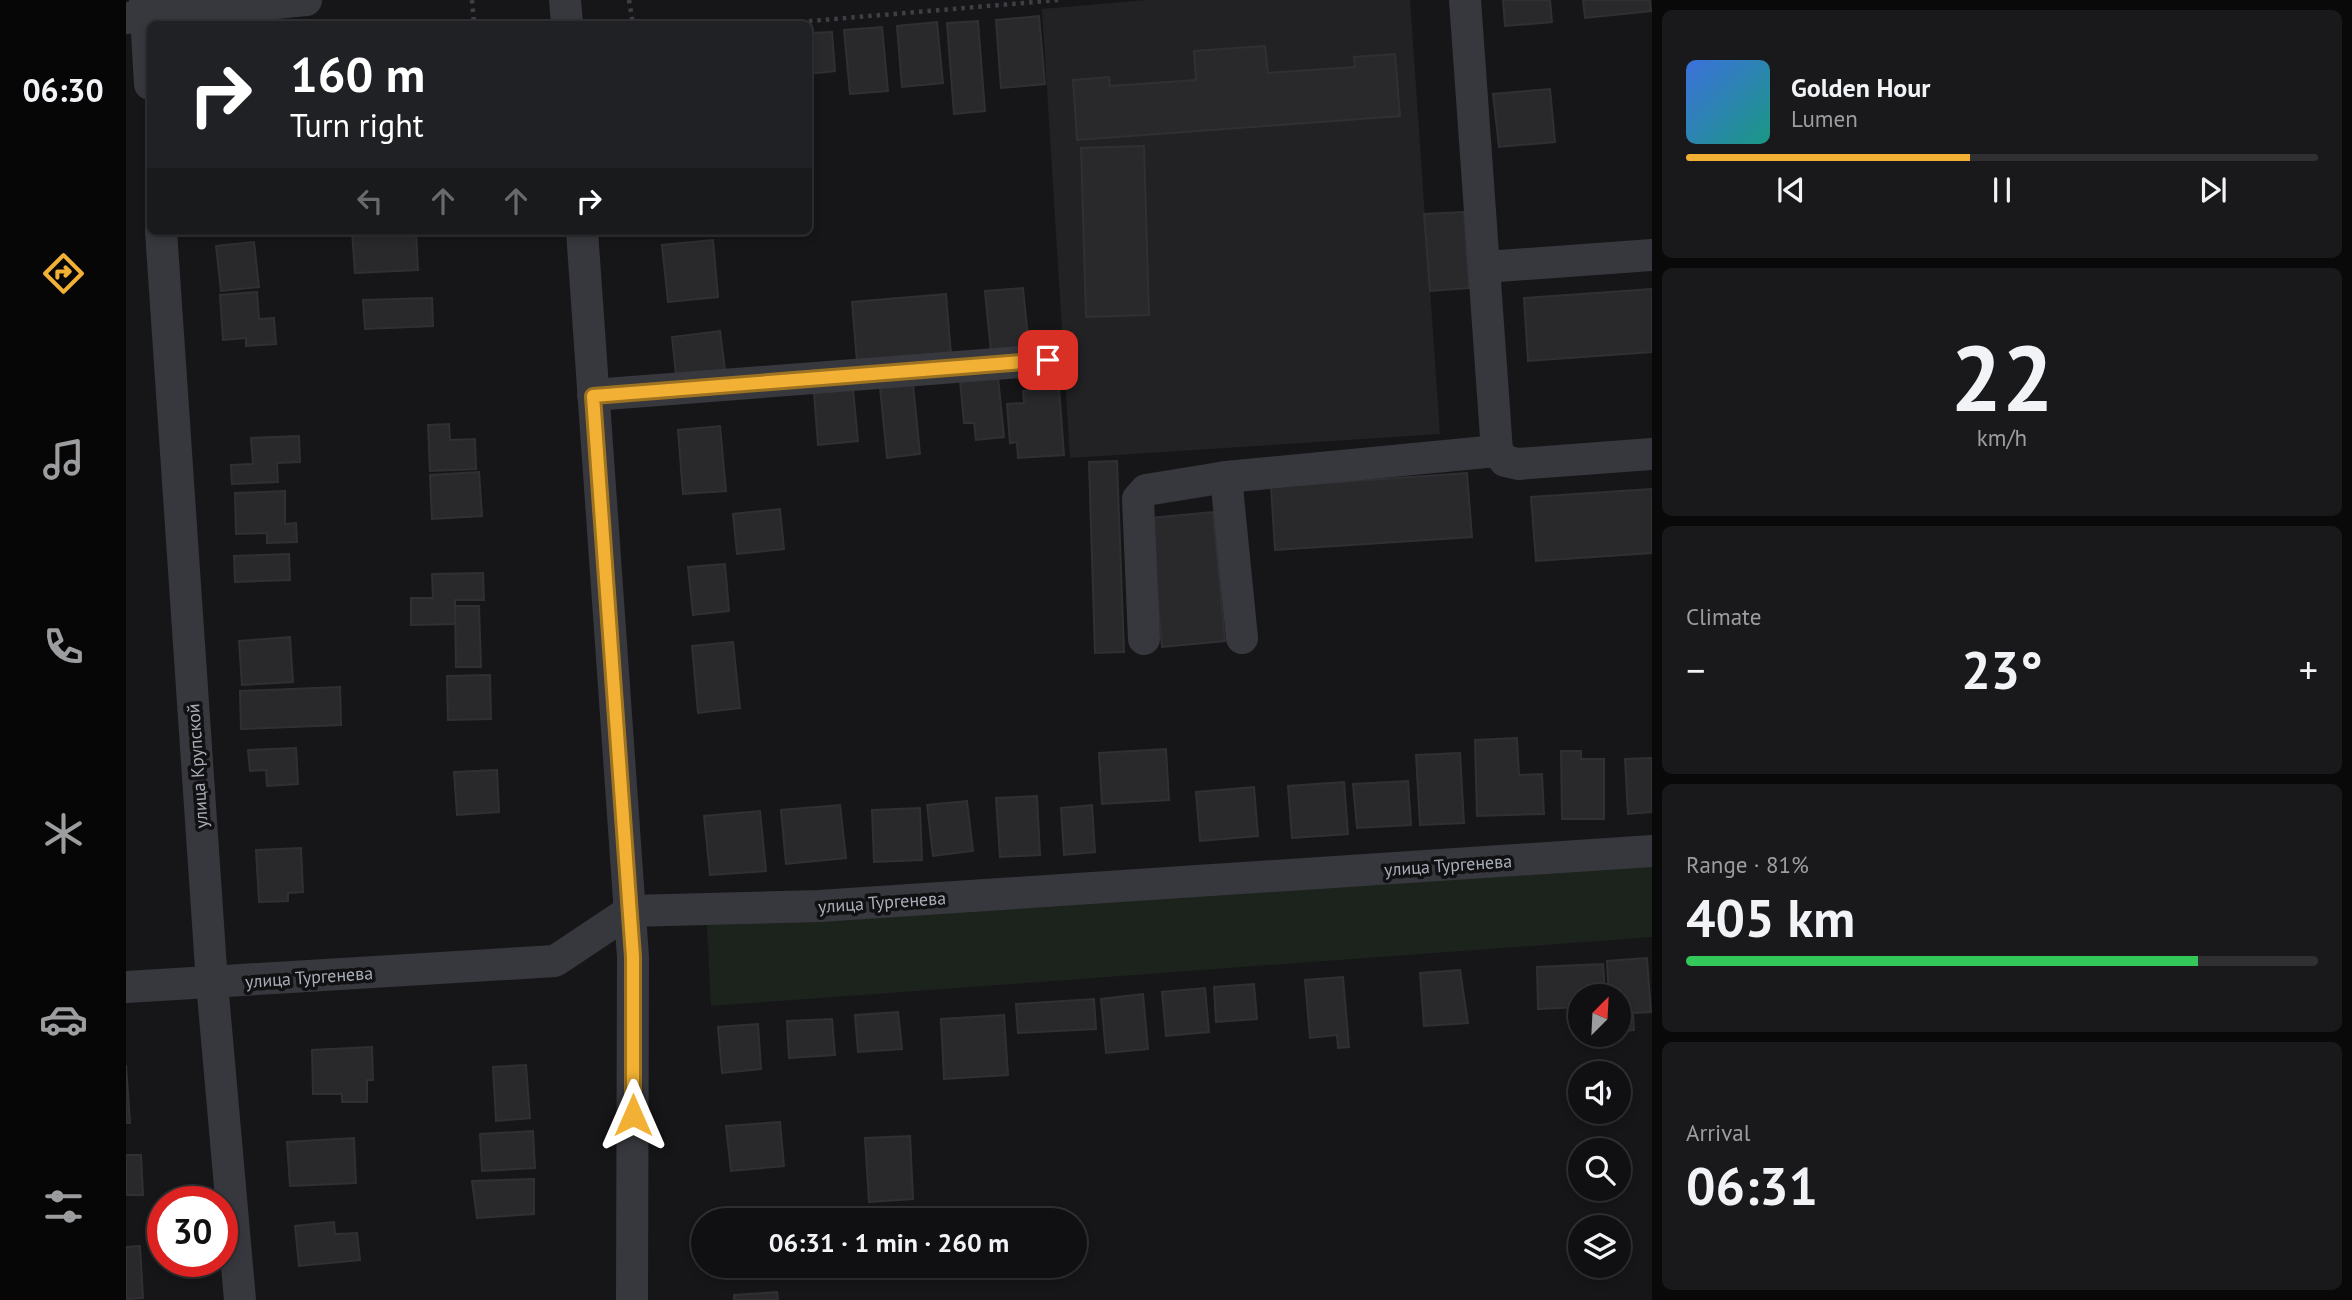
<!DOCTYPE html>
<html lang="en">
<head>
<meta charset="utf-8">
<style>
  :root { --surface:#101012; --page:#19191b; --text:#f1f3f6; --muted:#9c9d9f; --line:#303032; --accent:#f2b134 }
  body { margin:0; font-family:"PT Sans",sans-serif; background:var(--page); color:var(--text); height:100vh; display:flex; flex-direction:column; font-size:26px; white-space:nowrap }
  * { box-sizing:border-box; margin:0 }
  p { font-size:23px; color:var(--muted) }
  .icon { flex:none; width:38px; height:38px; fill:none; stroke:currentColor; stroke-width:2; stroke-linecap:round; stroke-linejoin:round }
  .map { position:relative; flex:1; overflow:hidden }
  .panel { display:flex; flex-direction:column; gap:10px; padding:10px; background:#09090a; width:700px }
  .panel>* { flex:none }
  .guide { position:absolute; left:21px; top:21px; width:665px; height:214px; border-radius:10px; box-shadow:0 4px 10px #0003,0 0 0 2px var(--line); background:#202124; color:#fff; overflow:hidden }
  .needle { width:46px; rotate:24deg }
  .controls { position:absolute; left:1442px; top:984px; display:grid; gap:14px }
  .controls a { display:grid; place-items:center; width:63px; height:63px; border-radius:50%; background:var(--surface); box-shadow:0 4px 10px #0003,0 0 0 2px var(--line); font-size:35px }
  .speed { position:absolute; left:21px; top:1186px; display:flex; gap:14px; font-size:35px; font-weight:700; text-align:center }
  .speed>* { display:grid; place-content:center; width:91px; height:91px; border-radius:50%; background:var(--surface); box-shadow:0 4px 10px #0003,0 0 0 2px var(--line); line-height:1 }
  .speed .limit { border:10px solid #d22; background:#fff; color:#111 }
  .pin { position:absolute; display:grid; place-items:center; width:60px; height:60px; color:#fff; margin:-30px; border-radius:14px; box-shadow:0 4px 10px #0006 }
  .me { position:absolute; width:77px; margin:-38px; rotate:0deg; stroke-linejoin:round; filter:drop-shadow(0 0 5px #0008) }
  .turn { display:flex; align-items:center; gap:24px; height:147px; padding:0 28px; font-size:32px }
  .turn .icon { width:91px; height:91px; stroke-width:2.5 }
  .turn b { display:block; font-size:49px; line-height:60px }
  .lanes { display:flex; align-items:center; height:66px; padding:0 28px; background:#0003; justify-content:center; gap:35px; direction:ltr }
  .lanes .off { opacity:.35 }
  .big { font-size:52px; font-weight:700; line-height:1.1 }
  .panel .tile { flex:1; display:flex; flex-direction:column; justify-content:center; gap:10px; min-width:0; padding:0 24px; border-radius:10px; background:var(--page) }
  .panel .dial { align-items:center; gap:0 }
  .dial b { font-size:91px; line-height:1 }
  .song { display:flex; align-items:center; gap:21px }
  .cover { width:84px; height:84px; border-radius:10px; background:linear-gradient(135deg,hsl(220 70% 55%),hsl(170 70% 35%)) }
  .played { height:7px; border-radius:4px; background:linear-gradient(90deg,var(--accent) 45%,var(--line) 45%) }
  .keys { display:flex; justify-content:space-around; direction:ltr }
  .heat { display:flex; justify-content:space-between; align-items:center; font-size:38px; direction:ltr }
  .charge { height:10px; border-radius:5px; background:linear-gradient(90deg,#34c759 81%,var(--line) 0) }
  .trip { position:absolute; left:565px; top:1208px; width:396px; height:70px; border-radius:35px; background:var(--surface); box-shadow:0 4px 10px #0003,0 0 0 2px var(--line); font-weight:700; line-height:70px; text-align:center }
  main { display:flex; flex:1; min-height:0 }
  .tabs { display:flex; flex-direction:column; width:126px; justify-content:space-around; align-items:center; background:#060607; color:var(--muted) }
  .tabs .icon { width:49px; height:49px }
  .tabs .on { color:var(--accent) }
  .tabs b { font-size:32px; color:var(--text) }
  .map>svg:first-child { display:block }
</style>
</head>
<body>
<main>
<nav class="tabs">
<b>06:30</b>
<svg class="icon on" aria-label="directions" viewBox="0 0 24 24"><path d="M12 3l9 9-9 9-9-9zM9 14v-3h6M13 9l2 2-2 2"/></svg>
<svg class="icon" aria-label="music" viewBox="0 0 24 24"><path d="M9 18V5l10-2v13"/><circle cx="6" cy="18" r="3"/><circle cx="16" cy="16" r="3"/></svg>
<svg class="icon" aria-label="phone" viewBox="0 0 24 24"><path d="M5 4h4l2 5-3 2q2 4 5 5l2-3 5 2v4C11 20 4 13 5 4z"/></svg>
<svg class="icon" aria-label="climate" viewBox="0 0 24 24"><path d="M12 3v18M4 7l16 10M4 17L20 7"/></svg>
<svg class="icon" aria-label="car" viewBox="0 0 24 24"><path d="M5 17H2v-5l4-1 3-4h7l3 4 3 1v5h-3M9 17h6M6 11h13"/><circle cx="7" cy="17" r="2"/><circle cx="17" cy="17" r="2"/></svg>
<svg class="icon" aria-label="filters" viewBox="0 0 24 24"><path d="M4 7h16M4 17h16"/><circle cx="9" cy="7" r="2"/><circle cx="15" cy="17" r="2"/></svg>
</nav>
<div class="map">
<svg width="1526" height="1300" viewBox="0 0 1526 1300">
  <rect width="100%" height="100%" fill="#161618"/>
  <polygon fill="#222225" points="1020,0 1284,0 1314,434 944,458 916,9"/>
  <polygon fill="#1c231d" points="1526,863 1526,937 585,1006 581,925"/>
  <g fill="#29292c" stroke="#303034" stroke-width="2">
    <polygon points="1377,0 1424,0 1426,22 1379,26"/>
    <polygon points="1457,0 1524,0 1525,11 1459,18"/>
    <polygon points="913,16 919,84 875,88 870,20"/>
    <polygon points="852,21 859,111 828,114 821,23"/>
    <polygon points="811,22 817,83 776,87 771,26"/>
    <polygon points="756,27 762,91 724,94 718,30"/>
    <polygon points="706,32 709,71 682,74 682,33"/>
    <polygon points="1139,46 1142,73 1229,67 1228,57 1269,54 1274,116 951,140 947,80 983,77 984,86 1070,80 1068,51"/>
    <polygon points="1424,89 1429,142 1373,147 1367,94"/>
    <polygon points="1018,146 1023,315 960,317 955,148"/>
    <polygon points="1338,212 1343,288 1304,291 1298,214"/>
    <polygon points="226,231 290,231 292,270 229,273"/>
    <polygon points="587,240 592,297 542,302 536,245"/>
    <polygon points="128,242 133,287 95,291 90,246"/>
    <polygon points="897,288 903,348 865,352 859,291"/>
    <polygon points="1526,289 1526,352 1402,361 1398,298"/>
    <polygon points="131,292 133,319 148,318 150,344 120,346 120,338 97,340 94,295"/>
    <polygon points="820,294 825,354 731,362 726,302"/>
    <polygon points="306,298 307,326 239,329 237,300"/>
    <polygon points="594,331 599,370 550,375 546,337"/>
    <polygon points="872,377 878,437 850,440 848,423 838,423 834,380"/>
    <polygon points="787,384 794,454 761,458 754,387"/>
    <polygon points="933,388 938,455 892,458 891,442 884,443 881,404 898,403 897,391"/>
    <polygon points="727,389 732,441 692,445 688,393"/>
    <polygon points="323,424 324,440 349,439 350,469 304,471 302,425"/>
    <polygon points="594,426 600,491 557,494 552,430"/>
    <polygon points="173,436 174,462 151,463 152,482 106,484 105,465 127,464 125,438"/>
    <polygon points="991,461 998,652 969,653 963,462"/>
    <polygon points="353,472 356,516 306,519 304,475"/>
    <polygon points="1341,473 1346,537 1149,550 1145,487"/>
    <polygon points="1526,489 1526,553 1410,561 1405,497"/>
    <polygon points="159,491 159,524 170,523 171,542 141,543 141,533 110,534 109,493"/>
    <polygon points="654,509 658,549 611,554 607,514"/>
    <polygon points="1087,512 1099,641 1036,647 1024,518"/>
    <polygon points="163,554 164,580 109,582 108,556"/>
    <polygon points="599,564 603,611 567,615 562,567"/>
    <polygon points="357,573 358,600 329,600 329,624 285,625 285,598 307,598 306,574"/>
    <polygon points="329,606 353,606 355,667 330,667"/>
    <polygon points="164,637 167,682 116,685 113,641"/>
    <polygon points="607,642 614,708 572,713 566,646"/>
    <polygon points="364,675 365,719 322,720 321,676"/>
    <polygon points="214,687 215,725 115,729 114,691"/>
    <polygon points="1391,738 1393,775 1416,774 1418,814 1351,816 1349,740"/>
    <polygon points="170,748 172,784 141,786 140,770 124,771 122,750"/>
    <polygon points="1040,749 1043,800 976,804 973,753"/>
    <polygon points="1435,751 1455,751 1455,759 1478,759 1478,819 1436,819"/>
    <polygon points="1334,753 1338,823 1294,825 1290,755"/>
    <polygon points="1526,758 1526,812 1502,814 1499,759"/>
    <polygon points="371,770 373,812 331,815 328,772"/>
    <polygon points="1282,781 1285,825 1231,828 1227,784"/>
    <polygon points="1218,782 1222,834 1166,838 1162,786"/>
    <polygon points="1128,787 1132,836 1074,841 1070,792"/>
    <polygon points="911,796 914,855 874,857 870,798"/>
    <polygon points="841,801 847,851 807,856 801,805"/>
    <polygon points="714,805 720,858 660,864 655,810"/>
    <polygon points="966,805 969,852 938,855 935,808"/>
    <polygon points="794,808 796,860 748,862 746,810"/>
    <polygon points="634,811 640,871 584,875 578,816"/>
    <polygon points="175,848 177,892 162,893 162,901 133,902 130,850"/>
    <polygon points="1521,958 1525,1012 1507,1013 1508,1030 1493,1032 1493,996 1483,996 1481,961"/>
    <polygon points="1477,964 1479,996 1454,996 1454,1007 1412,1009 1411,967"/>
    <polygon points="1334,970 1342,1023 1298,1026 1294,973"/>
    <polygon points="1217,977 1223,1047 1212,1048 1211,1035 1184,1038 1179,980"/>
    <polygon points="1128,984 1131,1019 1090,1022 1088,987"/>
    <polygon points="1079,988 1083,1032 1040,1036 1036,992"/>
    <polygon points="1017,994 1022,1049 980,1053 975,999"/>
    <polygon points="968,999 970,1029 892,1033 890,1004"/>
    <polygon points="772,1012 776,1049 732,1052 729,1015"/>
    <polygon points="878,1015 882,1075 818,1079 815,1019"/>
    <polygon points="706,1019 709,1055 663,1058 661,1021"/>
    <polygon points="632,1024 635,1069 596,1073 592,1027"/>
    <polygon points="246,1047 247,1080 241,1080 241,1102 216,1102 216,1094 187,1094 186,1050"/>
    <polygon points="0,1065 4,1123 0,1123"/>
    <polygon points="400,1065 404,1118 370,1121 367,1067"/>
    <polygon points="654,1122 658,1166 605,1171 600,1126"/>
    <polygon points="407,1131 409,1168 356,1171 354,1134"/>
    <polygon points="784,1136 787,1199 743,1202 739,1138"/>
    <polygon points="228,1138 230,1183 164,1186 161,1142"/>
    <polygon points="0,1155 15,1155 17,1195 0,1195"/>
    <polygon points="408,1179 408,1214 351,1218 346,1181"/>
    <polygon points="208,1222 209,1234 231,1233 234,1260 173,1266 169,1226"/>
    <polygon points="14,1246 17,1298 0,1299 0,1247"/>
    <polygon points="651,1292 652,1300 608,1300 608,1295"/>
  </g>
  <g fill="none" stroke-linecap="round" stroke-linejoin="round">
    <g stroke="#3d3f44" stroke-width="4.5" stroke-dasharray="3.5 5" stroke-linecap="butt">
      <polyline points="346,0 348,24"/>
      <polyline points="503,0 507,24"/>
      <polyline points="649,24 933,0"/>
    </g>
    <g stroke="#37383d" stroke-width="32">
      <polyline points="19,0 24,84"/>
      <polyline points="439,0 441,24"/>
      <polyline points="1339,0 1371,451 1379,461 1392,464 1526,454"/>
      <polyline points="0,18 180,0"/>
      <polyline points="35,231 86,983 114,1300"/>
      <polyline points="456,231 507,957 506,1300"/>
      <polyline points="1359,267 1526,255"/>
      <polyline points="467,395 922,360"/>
      <polyline points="1100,477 1116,638"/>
      <polyline points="1018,639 1012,499 1020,490 1100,477 1371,451"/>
      <polyline points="0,987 429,961 504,911 693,906 1526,851"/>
    </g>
  </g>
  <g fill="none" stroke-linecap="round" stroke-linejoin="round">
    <g stroke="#9d7322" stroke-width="18">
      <polyline id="route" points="507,1115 507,957 467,396 922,360"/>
    </g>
    <use href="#route" stroke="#f2b134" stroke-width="12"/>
  </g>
  <g text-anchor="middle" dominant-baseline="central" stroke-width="7" stroke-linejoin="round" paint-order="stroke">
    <g font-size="18" fill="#a8adb8" stroke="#111113">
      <text transform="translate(71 766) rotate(-94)">улица Крупской</text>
      <text transform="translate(1322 865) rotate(-4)">улица Тургенева</text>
      <text transform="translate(756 902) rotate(-4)">улица Тургенева</text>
      <text transform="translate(183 977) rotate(-4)">улица Тургенева</text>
    </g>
  </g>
</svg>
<div class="controls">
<a><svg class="needle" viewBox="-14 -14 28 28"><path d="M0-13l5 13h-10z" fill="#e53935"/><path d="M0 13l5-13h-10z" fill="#9c9d9f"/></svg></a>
<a><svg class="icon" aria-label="sound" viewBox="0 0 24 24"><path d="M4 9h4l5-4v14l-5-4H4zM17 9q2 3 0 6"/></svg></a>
<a><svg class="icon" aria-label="search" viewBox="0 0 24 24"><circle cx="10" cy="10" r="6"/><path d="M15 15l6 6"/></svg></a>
<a><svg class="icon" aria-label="layers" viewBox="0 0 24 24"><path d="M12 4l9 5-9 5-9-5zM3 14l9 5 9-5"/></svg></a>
</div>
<div class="speed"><div class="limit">30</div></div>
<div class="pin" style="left:922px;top:360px;background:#d93025"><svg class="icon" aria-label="arrive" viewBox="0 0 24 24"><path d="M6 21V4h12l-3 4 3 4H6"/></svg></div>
<svg class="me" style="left:507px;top:1115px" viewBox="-20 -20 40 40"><path d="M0-17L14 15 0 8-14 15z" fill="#f2b134" stroke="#fff" stroke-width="4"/></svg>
<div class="trip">06:31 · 1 min · 260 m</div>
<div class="guide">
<div class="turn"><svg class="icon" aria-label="right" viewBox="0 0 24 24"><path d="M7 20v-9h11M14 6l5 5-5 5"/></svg><div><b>160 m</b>Turn right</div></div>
<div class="lanes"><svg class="icon off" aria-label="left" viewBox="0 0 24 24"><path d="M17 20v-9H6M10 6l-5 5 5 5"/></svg><svg class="icon off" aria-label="ahead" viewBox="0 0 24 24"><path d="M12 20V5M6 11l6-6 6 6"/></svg><svg class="icon off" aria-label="ahead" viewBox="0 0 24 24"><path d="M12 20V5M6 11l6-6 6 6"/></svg><svg class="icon" aria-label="right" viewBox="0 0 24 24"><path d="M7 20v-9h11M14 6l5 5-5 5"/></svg></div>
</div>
</div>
<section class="panel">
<div class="tile">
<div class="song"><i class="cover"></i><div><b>Golden Hour</b><p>Lumen</p></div></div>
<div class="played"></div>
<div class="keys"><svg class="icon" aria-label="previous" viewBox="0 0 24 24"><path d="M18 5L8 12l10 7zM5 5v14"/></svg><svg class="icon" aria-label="pause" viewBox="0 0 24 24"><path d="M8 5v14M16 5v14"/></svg><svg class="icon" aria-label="next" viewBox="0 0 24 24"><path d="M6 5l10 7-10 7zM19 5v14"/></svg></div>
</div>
<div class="tile dial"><b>22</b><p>km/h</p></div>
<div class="tile"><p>Climate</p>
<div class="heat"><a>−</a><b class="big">23°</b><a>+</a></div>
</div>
<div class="tile"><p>Range · 81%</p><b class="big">405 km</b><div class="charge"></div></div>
<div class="tile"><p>Arrival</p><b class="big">06:31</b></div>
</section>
</main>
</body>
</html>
